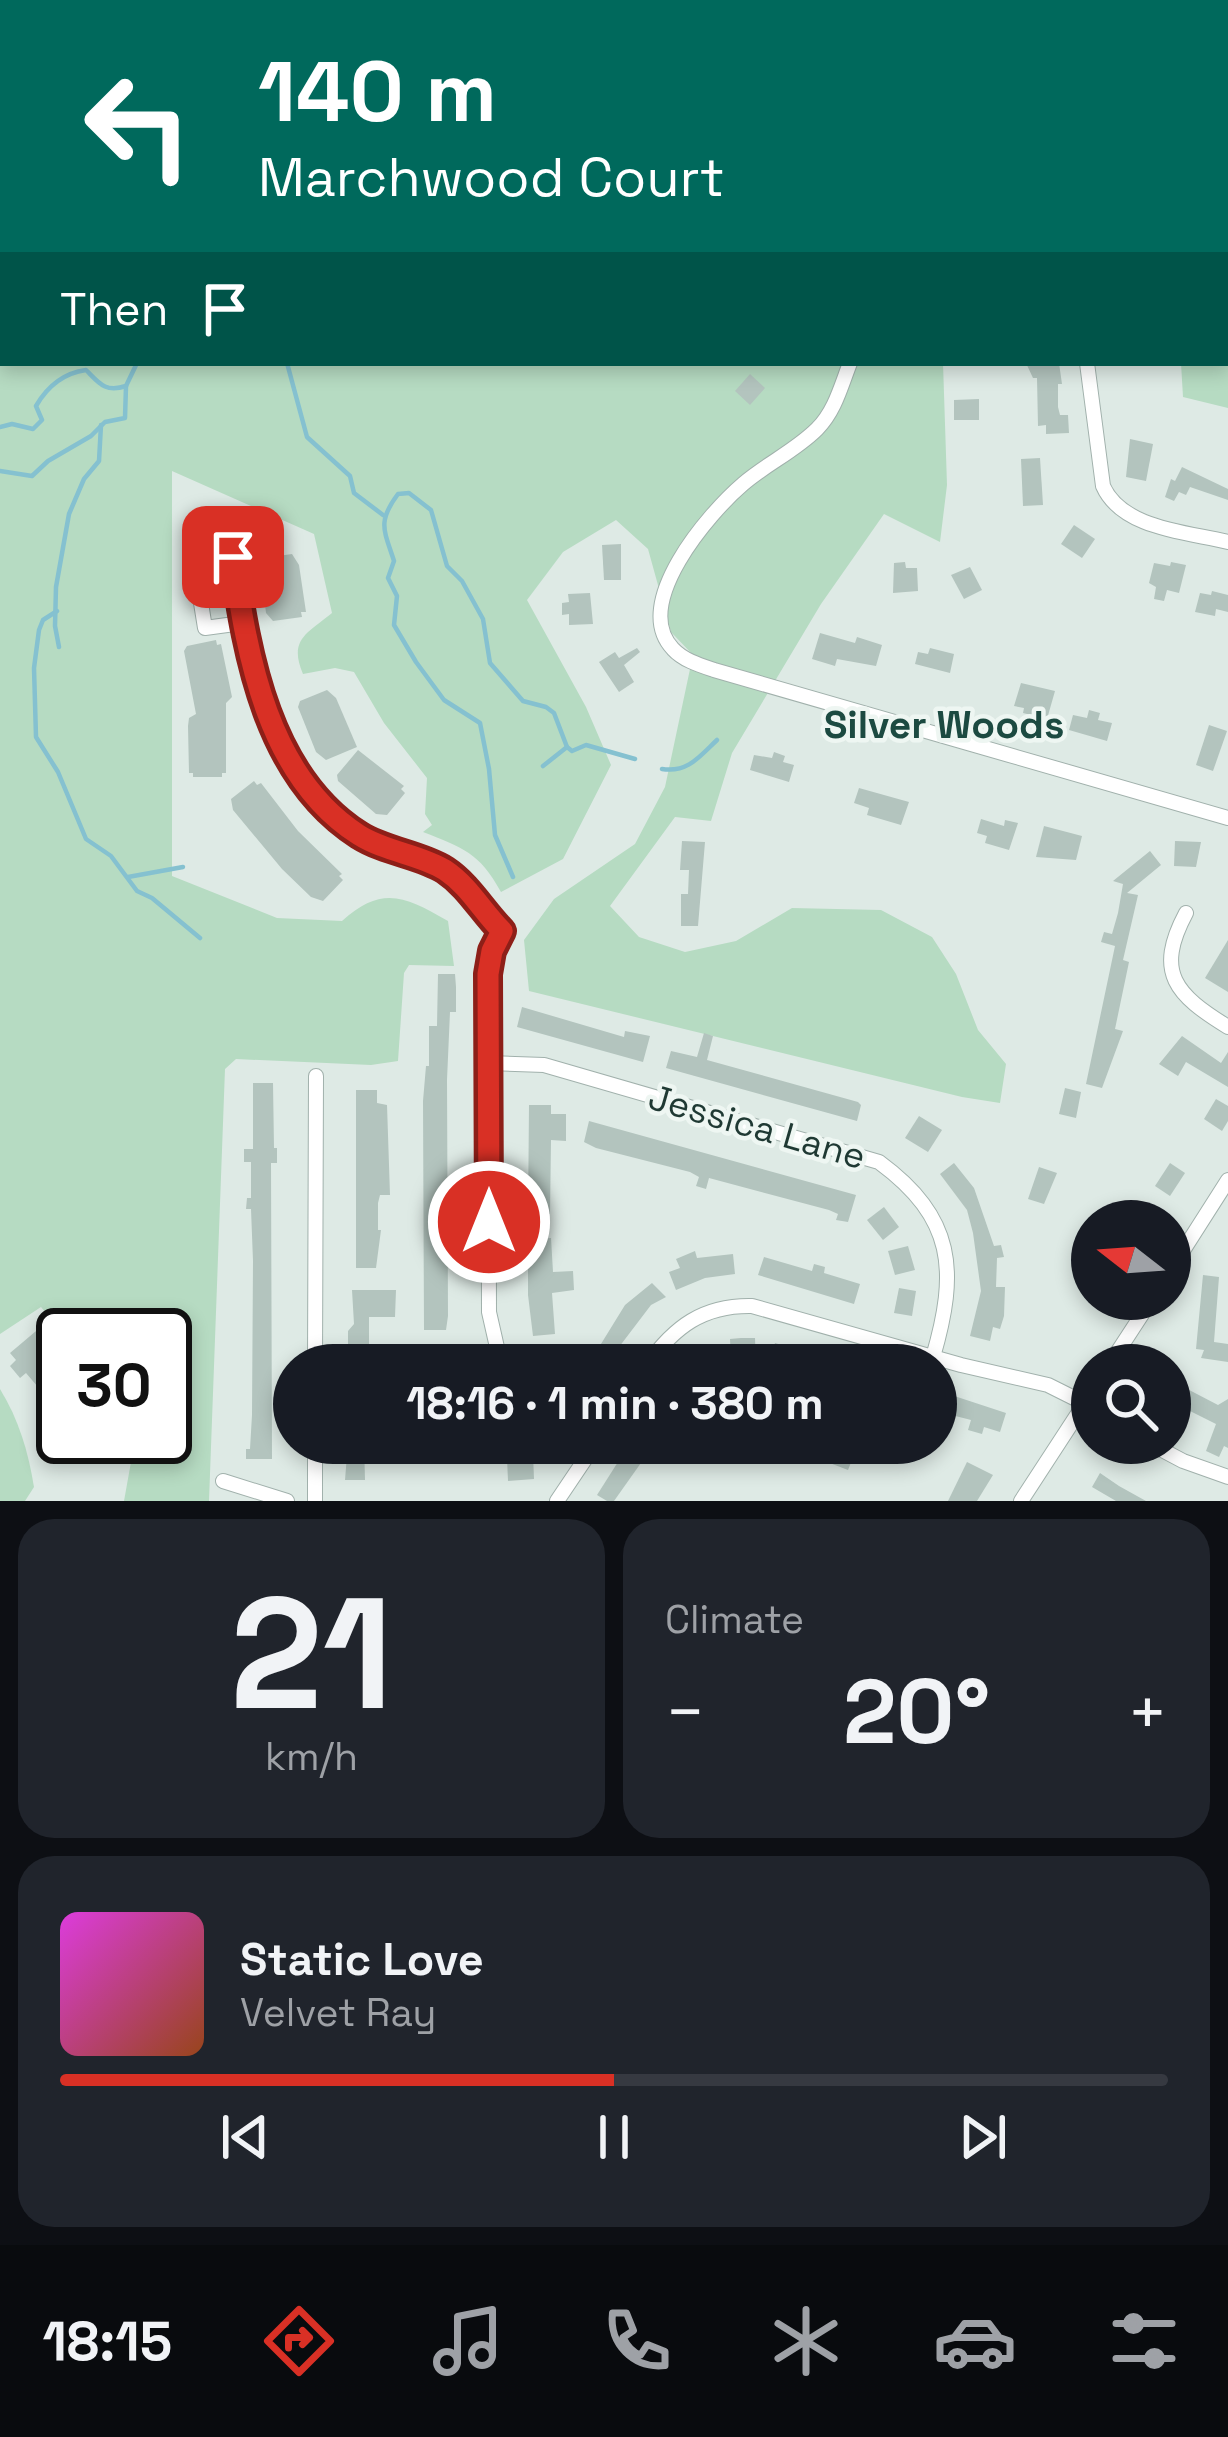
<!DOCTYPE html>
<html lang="en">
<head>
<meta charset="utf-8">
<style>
  :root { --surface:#171b24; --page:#20242c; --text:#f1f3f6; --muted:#9ea1a6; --line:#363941; --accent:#d93025 }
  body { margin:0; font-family:"Space Grotesk",sans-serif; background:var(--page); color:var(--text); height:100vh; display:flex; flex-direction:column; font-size:45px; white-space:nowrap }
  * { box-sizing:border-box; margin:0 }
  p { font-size:39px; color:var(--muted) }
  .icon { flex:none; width:66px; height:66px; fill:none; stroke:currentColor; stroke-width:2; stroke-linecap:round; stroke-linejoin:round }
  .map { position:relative; height:1501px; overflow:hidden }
  .side { display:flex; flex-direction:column; gap:18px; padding:18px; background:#0d0f14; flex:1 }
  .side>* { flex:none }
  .banner { position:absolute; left:0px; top:0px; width:1230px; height:366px; box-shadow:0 6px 18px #0003; background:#00695c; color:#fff; overflow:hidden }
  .needle { width:78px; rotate:287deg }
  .tools { position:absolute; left:1071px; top:1200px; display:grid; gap:24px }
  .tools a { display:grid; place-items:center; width:120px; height:120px; border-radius:50%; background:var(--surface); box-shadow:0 6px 18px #0003; font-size:60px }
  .speed { position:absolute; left:36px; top:1308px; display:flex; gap:24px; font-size:60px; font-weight:700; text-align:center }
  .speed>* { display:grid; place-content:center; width:156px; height:156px; border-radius:50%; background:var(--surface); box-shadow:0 6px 18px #0003; line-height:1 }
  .speed .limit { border:6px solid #111; border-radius:18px; background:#fff; color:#111 }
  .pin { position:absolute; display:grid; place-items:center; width:102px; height:102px; color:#fff; margin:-51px; border-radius:24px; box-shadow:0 6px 18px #0006 }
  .me { position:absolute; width:132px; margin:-66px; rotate:0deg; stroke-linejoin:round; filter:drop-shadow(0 0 9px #0008) }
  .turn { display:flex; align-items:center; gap:42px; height:252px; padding:0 60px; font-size:54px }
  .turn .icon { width:156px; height:156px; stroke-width:2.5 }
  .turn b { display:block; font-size:84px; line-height:102px }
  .then { display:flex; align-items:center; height:114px; padding:0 60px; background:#0003; gap:24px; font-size:45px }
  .big { font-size:90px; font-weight:600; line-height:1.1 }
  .side .card { flex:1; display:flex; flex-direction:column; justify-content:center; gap:18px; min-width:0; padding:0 42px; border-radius:36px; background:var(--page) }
  .side .dial { align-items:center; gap:0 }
  .dial b { font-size:156px; line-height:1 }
  .song { display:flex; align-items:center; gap:36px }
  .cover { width:144px; height:144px; border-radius:18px; background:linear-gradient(135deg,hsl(300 70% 55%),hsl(20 70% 35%)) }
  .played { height:12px; border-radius:6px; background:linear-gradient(90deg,var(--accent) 50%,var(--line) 50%) }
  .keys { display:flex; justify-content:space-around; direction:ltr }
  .heat { display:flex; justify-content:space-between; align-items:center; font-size:66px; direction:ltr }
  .side .tiles { flex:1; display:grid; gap:18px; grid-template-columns:1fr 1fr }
  .card:last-child { grid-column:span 2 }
  .trip { position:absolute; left:273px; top:1344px; width:684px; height:120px; border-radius:60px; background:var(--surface); box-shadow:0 6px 18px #0003; font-weight:600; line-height:120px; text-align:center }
  .menu { display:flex; height:192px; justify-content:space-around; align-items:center; background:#090b0e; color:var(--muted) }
  .menu .icon { width:84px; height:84px }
  .menu .on { color:var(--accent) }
  .menu b { font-size:54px; color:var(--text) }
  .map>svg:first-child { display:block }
</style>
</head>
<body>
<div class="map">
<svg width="1228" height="1501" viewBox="0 0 1228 1501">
  <rect width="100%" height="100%" fill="#deeae5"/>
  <g fill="#b6dbc2">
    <path d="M0 0 1221 3H3V363H943L947 485 940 542 884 514 821 604 732 753 711 821 675 817 610 906 639 937 685 952 736 941 792 908 881 910 932 937 956 974 978 1030 1006 1064 1000 1103 962 1097 529 991 524 940 554 899 635 844 665 787 693 655 671 632 648 549 616 520 563 552 527 600 586 707 611 765 563 859 501 892C479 852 463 848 423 832L432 825 425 814 427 778 384 723 354 672 335 668 303 674C288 639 308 633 332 613L314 534 172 471V876L277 918 342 921C382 885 405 896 448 921L454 966 409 965 404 973 398 1061 371 1065 236 1059 225 1069 209 1501H124L131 1462 123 1437H165V1335H65L41 1307 0 1334Z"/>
    <polygon points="1228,322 1228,408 1183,397 1181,363 1227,363"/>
    <path d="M0 1389C19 1420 28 1451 34 1487L25 1501H0Z"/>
  </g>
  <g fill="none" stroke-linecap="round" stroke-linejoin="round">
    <g stroke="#85c1d0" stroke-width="4.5">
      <polyline points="765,0 766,3"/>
      <polyline points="790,0 794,3"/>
      <polyline points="454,3 458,0"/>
      <polyline points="582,3 584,0"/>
      <polyline points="287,363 307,437 350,476 354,493 383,515"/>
      <path d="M0 427 12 424 33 429 42 420 36 406C47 387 64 373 86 370 99 383 105 393 126 386"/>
      <polyline points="0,471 32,476 48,461 91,436 105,422 125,418 126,386 137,363"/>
      <polyline points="57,611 43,620 39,630 34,668 36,737 58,772 86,839 111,856 137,891 152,898 200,938"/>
      <polyline points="59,647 55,626 56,587 69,514 84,479 99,461 101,425"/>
      <polyline points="543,766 567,747 572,751 586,745 635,759"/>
      <path d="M662 769C688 773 700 756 717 740"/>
      <polyline points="128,877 183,867"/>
      <path d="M513 877 495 835 489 769 480 723 444 700 416 662 394 625 397 596 388 578 394 561C384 530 377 522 398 494L409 493 431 510 447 566 462 581 483 619 490 663 523 701 546 707 554 713 567 747"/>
    </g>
  </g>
  <g fill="#b3c4be">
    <polygon points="1026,363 1059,363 1062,384 1058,384 1058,407 1060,415 1068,415 1069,433 1046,434 1046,425 1038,426 1037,378 1033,378"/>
    <polygon points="750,374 765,388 750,405 735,391"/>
    <polygon points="979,399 979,420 954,420 954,400"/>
    <polygon points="1130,439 1153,444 1146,481 1126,477"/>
    <polygon points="1040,458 1043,505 1023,506 1021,459"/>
    <polygon points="1182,467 1228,489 1228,500 1190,487 1186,495 1179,492 1174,501 1165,497 1171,479 1175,481"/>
    <polygon points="1074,525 1095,539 1082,558 1061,544"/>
    <polygon points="621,544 621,580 604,580 602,545"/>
    <polygon points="292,554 299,565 306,612 301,612 302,617 273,621 266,613 260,564 264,563 264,558"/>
    <polygon points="905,562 906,568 917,568 918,591 893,593 894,563"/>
    <polygon points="1171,562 1186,565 1179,593 1167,590 1164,601 1154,599 1156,587 1149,583 1154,563 1170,566"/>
    <polygon points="970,567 982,590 964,599 951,575"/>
    <polygon points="1212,591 1228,595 1228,612 1216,609 1215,616 1195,612 1200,593 1211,595"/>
    <polygon points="590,593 593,624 569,625 569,614 562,615 562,603 569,602 568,594"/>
    <polygon points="820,633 855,643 857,637 882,645 876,666 837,659 835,666 812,659"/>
    <polygon points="216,640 217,645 221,644 232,697 226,703 226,773 222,773 222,777 193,777 193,773 189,773 188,726 189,718 196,714 184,651 187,646"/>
    <polygon points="637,648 640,652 624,665 634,682 619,692 599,662 615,652 619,658"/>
    <polygon points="930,648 954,654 950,673 915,664 918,652 928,654"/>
    <polygon points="1021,683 1055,691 1047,719 1023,713 1024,708 1014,706"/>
    <polygon points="327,690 336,698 357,747 326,760 316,752 298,707 300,701"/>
    <polygon points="1089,710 1100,713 1098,720 1112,723 1107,741 1069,730 1073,715 1087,718"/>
    <polygon points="1209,725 1227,731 1213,771 1196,765"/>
    <polygon points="358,750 404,786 401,789 405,793 387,815 376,814 338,781 337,775"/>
    <polygon points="774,752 785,756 783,762 794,765 789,782 750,770 754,755 772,758"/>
    <polygon points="254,781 257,785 261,783 298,831 342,874 339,876 343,880 323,901 311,897 282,869 233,810 231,799"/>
    <polygon points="859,788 909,802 901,825 867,815 869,808 854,803"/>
    <polygon points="981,819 1004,826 1005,820 1018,823 1009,850 985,843 987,836 977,833"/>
    <polygon points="1044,826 1082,836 1076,860 1036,857"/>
    <polygon points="682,841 705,842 698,926 681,926 681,894 688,894 689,870 680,870"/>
    <polygon points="1175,841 1201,842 1196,867 1174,866"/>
    <polygon points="1150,851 1161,865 1127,893 1138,895 1123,960 1129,962 1115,1029 1123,1031 1102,1088 1086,1084 1115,946 1101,942 1104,932 1112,934 1118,913 1123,884 1113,881"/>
    <polygon points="1228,940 1228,992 1205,978"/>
    <polygon points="438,974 455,974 456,987 456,1012 450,1012 447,1080 448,1316 446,1330 424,1330 423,1101 426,1066 429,1066 429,1026 437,1026"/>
    <polygon points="522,1007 624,1037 625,1031 650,1036 643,1062 517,1027"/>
    <polygon points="704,1033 713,1036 707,1060 858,1102 861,1105 857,1121 666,1068 671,1051 697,1057"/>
    <polygon points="1182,1036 1221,1063 1228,1052 1228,1087 1186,1062 1178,1076 1159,1064"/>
    <polygon points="253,1083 273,1083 274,1148 277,1148 277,1163 271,1163 272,1459 246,1459 246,1449 250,1449 252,1415 253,1261 251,1209 246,1209 247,1198 251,1198 251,1162 244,1162 244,1149 253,1149"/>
    <polygon points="1065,1088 1081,1092 1076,1118 1059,1114"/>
    <polygon points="356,1090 377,1090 377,1103 387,1105 390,1195 380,1195 378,1203 378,1230 381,1230 376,1268 356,1268"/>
    <polygon points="1216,1099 1228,1106 1228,1121 1222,1131 1204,1119"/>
    <polygon points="529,1105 551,1105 551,1114 566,1114 566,1141 551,1140 550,1214 528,1215"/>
    <polygon points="919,1116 942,1130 928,1152 905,1138"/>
    <polygon points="589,1121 856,1195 848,1222 836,1220 838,1214 829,1210 709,1178 706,1189 696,1186 699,1177 690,1172 596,1148 584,1142"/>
    <polygon points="954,1163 974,1188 994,1246 1001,1245 1004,1257 997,1258 996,1287 1005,1287 1004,1316 1000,1329 993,1327 990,1341 970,1336 981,1291 973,1233 967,1210 940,1174"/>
    <polygon points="1170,1163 1185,1173 1170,1196 1155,1186"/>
    <polygon points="1039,1167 1057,1173 1044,1204 1028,1199"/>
    <polygon points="884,1207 899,1227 883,1240 867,1220"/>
    <polygon points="551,1238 553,1272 573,1271 574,1290 552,1293 555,1334 533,1336 528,1295 528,1240"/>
    <polygon points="908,1246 915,1270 895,1275 888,1251"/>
    <polygon points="695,1251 697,1258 733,1254 735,1274 705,1278 676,1290 669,1272 680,1268 676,1259"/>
    <polygon points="764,1257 812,1271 814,1264 825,1267 824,1273 860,1284 854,1304 758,1275"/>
    <polygon points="1203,1275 1219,1277 1214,1342 1228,1344 1228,1362 1201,1358 1204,1350 1196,1349"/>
    <polygon points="652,1283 666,1297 651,1305 616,1351 610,1365 588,1365 625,1305"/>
    <polygon points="899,1288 916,1291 912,1316 894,1313"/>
    <polygon points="352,1290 396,1290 395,1317 369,1317 369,1365 348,1365 348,1331 354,1324"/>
    <polygon points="42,1326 63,1351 63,1390 50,1401 26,1373 20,1378 10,1366 16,1360 10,1353"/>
    <polygon points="741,1338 755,1338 756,1365 744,1365 744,1359 731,1359 730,1339"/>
    <polygon points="775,1343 840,1362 840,1365 768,1365"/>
    <polygon points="1170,1380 1218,1405 1228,1399 1228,1448 1224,1446 1219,1457 1206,1451 1216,1424 1170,1401"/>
    <polygon points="936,1390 1006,1413 1000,1432 984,1427 982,1434 968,1430 971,1420 936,1411"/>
    <polygon points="348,1443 364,1443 365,1480 345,1480"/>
    <polygon points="630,1443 648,1453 614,1501 607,1501 597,1495"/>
    <polygon points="805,1443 837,1443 856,1450 848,1470 801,1452"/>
    <polygon points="533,1454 534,1479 508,1481 507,1458"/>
    <polygon points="967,1462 993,1475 977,1501 948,1501"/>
    <polygon points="1100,1473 1119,1486 1146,1501 1116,1501 1092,1487"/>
  </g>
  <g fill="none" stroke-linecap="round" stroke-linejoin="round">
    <g stroke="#a1b1ac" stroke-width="16">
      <g id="street">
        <path d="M850 363C841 386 835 411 817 429 795 451 766 464 743 484 709 513 630 604 673 649 683 660 699 665 714 670L1228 818"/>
        <path d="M1087 363 1103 486C1122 529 1187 532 1228 542"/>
        <polygon points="233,557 242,623 205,628 197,578 204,564"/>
        <path d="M242 623C268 705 282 786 360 835 386 852 419 854 445 871 469 885 483 911 501 931L492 951 488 974 489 1312 501 1365"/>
        <path d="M1186 913C1154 973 1176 995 1228 1027"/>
        <path d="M489 1063 544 1065 879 1162C955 1218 958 1271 933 1357"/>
        <polyline points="1170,1271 1228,1180"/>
        <polyline points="315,1365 316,1076"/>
        <path d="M647 1365C674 1327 703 1305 752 1306L961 1365 1048 1385 1092 1407"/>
        <polyline points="1109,1365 1152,1299"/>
        <polyline points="570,1443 587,1456"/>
        <polyline points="1149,1443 1183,1461 1228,1477"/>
        <polyline points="223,1481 287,1501"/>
        <polyline points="315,1501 315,1443"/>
        <polyline points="557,1501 596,1443"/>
        <polyline points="1021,1501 1092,1392"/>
      </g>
    </g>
    <use href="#street" stroke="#fff" stroke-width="14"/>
  </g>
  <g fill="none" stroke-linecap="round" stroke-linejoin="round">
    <g stroke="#8d1f18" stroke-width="30">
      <path id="route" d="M233 557C247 657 268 777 359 835 386 852 419 854 445 870 469 886 482 911 502 931L492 951 488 974 489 1222"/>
    </g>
    <use href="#route" stroke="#d93025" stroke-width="21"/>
  </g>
  <g text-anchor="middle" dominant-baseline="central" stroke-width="9" stroke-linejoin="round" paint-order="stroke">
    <g font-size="36" fill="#1f3933" stroke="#eef6f2">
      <text transform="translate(757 1127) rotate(16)">Jessica Lane</text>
    </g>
    <g font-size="39" font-weight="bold" fill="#1c4a41" stroke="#eef6f2">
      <text x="944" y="724">Silver Woods</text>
    </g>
  </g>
</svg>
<div class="tools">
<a><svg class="needle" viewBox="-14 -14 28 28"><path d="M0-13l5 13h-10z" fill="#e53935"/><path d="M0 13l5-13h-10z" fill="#9ea1a6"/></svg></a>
<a><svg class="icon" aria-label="search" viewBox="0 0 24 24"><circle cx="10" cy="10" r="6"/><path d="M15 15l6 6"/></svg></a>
</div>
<div class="speed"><div class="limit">30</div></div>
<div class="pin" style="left:233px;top:557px;background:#d93025"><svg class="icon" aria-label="arrive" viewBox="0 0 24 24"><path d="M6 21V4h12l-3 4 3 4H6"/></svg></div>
<svg class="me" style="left:489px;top:1222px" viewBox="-20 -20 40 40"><circle r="17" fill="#d93025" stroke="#fff" stroke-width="3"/><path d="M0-11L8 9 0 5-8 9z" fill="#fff"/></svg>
<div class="trip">18:16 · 1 min · 380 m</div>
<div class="banner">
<div class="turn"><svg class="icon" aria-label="left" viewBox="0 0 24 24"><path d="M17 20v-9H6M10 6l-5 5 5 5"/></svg><div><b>140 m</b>Marchwood Court</div></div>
<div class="then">Then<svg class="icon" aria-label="arrive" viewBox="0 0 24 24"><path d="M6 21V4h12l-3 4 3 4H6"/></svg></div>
</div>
</div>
<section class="side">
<div class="tiles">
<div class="card dial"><b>21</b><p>km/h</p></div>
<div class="card"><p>Climate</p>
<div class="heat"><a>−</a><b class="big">20°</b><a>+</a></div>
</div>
<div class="card">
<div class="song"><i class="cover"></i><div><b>Static Love</b><p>Velvet Ray</p></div></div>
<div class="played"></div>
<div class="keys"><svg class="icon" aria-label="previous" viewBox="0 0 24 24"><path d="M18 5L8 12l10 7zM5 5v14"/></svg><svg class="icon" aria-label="pause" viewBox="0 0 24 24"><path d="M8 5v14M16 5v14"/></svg><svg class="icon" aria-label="next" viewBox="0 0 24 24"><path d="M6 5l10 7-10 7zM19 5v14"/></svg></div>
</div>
</div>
</section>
<nav class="menu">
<b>18:15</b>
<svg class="icon on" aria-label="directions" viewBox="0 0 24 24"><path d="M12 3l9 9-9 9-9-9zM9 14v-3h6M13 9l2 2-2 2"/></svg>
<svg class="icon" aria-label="music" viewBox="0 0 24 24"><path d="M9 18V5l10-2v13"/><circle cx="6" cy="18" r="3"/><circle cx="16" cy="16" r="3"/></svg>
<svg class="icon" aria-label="phone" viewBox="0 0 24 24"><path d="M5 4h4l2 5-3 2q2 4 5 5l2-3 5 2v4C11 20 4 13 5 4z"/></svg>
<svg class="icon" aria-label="climate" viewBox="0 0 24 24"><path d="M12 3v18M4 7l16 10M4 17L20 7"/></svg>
<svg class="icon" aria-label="car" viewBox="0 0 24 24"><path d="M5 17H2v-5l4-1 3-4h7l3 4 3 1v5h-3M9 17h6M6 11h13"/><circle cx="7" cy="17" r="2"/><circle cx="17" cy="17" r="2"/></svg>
<svg class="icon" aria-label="filters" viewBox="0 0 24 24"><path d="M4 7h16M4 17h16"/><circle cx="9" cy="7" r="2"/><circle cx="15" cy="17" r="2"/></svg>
</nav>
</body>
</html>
